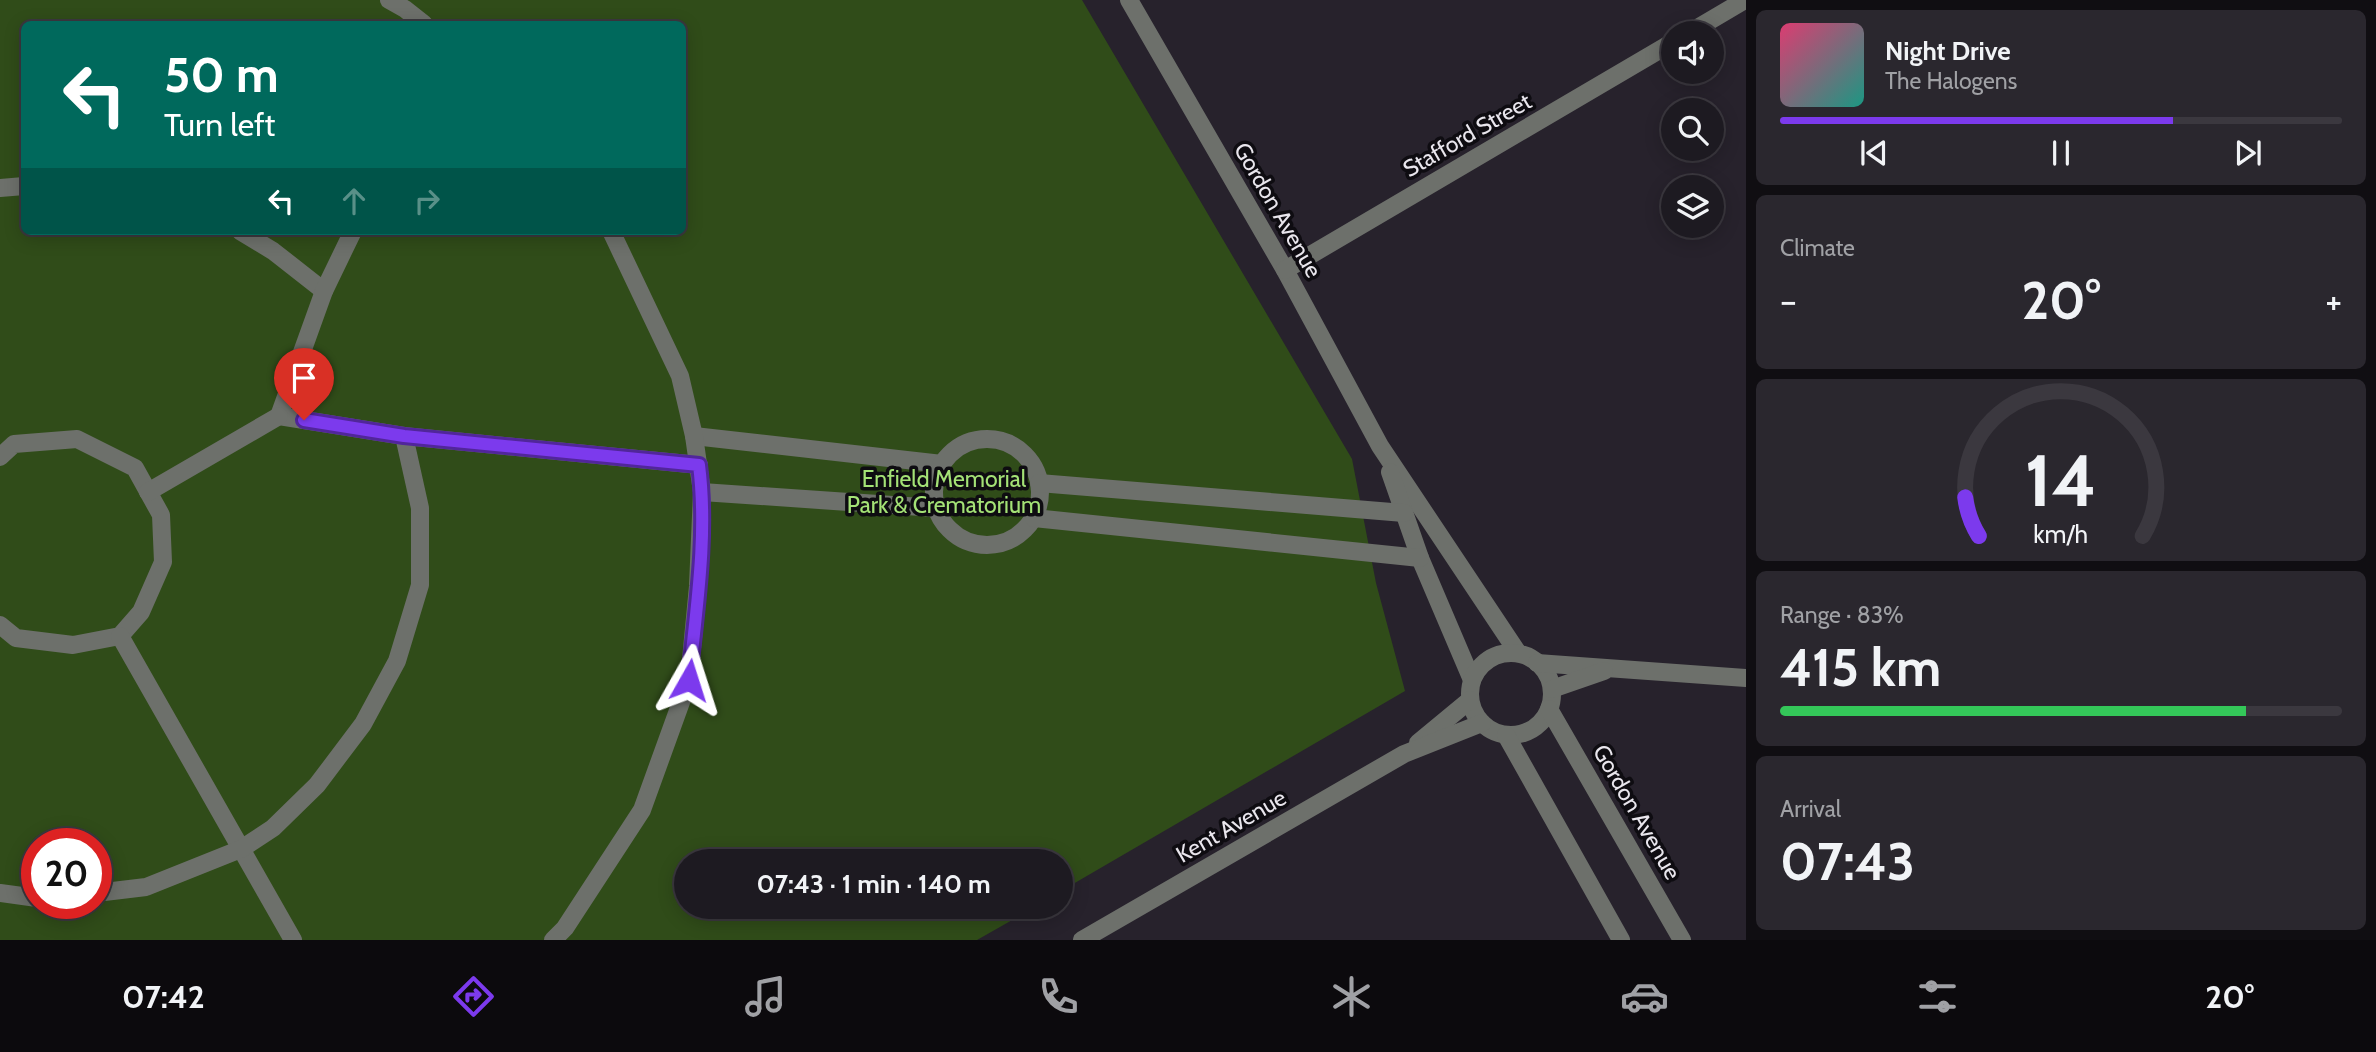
<!DOCTYPE html>
<html lang="en">
<head>
<meta charset="utf-8">
<style>
  :root { --surface:#1d1a21; --page:#2a272e; --text:#f1f3f6; --muted:#a0a1a5; --line:#3b383f; --accent:#7c3aed }
  body { margin:0; font-family:Cabin,sans-serif; background:var(--page); color:var(--text); height:100vh; display:flex; flex-direction:column; font-size:26px; white-space:nowrap }
  * { box-sizing:border-box; margin:0 }
  p { font-size:23px; color:var(--muted) }
  .icon { flex:none; width:38px; height:38px; fill:none; stroke:currentColor; stroke-width:2; stroke-linecap:round; stroke-linejoin:round }
  .map { position:relative; flex:1; overflow:hidden }
  .panel { display:flex; flex-direction:column; gap:10px; padding:10px; background:#100e12; width:630px }
  .panel>* { flex:none }
  .hud { position:absolute; left:21px; top:21px; width:665px; height:214px; border-radius:10px; box-shadow:0 4px 18px #0003,0 0 0 2px var(--line); background:#00695c; color:#fff; overflow:hidden }
  .fabs { position:absolute; left:1661px; top:21px; display:grid; gap:14px }
  .fabs a { display:grid; place-items:center; width:63px; height:63px; border-radius:50%; background:var(--surface); box-shadow:0 4px 18px #0003,0 0 0 2px var(--line); font-size:35px }
  .speed { position:absolute; left:21px; top:828px; display:flex; gap:14px; font-size:35px; font-weight:700; text-align:center }
  .speed>* { display:grid; place-content:center; width:91px; height:91px; border-radius:50%; background:var(--surface); box-shadow:0 4px 18px #0003,0 0 0 2px var(--line); line-height:1 }
  .speed .limit { border:10px solid #d22; background:#fff; color:#111 }
  .pin { position:absolute; display:grid; place-items:center; width:60px; height:60px; color:#fff; margin:-72px -30px; border-radius:50% 50% 50% 0; rotate:-45deg; box-shadow:0 0 7px #0007 }
  .pin .icon { rotate:45deg }
  .me { position:absolute; width:77px; margin:-38px; rotate:6deg; stroke-linejoin:round; filter:drop-shadow(0 0 5px #0008) }
  .turn { display:flex; align-items:center; gap:24px; height:147px; padding:0 28px; font-size:32px }
  .turn .icon { width:91px; height:91px; stroke-width:2.5 }
  .turn b { display:block; font-size:49px; line-height:60px }
  .lanes { display:flex; align-items:center; height:66px; padding:0 28px; background:#0003; justify-content:center; gap:35px; direction:ltr }
  .lanes .off { opacity:.35 }
  .big { font-size:52px; font-weight:800; line-height:1.1 }
  .panel .widget { flex:1; display:flex; flex-direction:column; justify-content:center; gap:10px; min-width:0; padding:0 24px; border-radius:10px; background:var(--page) }
  .panel .dial { align-items:center; gap:0 }
  .dial svg { height:182px; overflow:visible; fill:none; stroke:var(--line); stroke-width:7; stroke-linecap:round; text-anchor:middle }
  .dial text { fill:var(--text); stroke:none }
  .song { display:flex; align-items:center; gap:21px }
  .cover { width:84px; height:84px; border-radius:10px; background:linear-gradient(135deg,hsl(340 70% 55%),hsl(170 70% 35%)) }
  .played { height:7px; border-radius:4px; background:linear-gradient(90deg,var(--accent) 70%,var(--line) 70%) }
  .keys { display:flex; justify-content:space-around; direction:ltr }
  .heat { display:flex; justify-content:space-between; align-items:center; font-size:38px; direction:ltr }
  .charge { height:10px; border-radius:5px; background:linear-gradient(90deg,#34c759 83%,var(--line) 0) }
  .trip { position:absolute; left:674px; top:849px; width:399px; height:70px; border-radius:35px; background:var(--surface); box-shadow:0 4px 18px #0003,0 0 0 2px var(--line); font-weight:800; line-height:70px; text-align:center }
  .tab-bar { display:flex; height:112px; justify-content:space-around; align-items:center; background:#0c0a0d; color:var(--muted) }
  .tab-bar .icon { width:49px; height:49px }
  .tab-bar .active { color:var(--accent) }
  .tab-bar b { font-size:32px; color:var(--text) }
  main { display:flex; flex:1; min-height:0 }
  .map>svg:first-child { display:block }
</style>
</head>
<body>
<main>
<div class="map">
<svg width="1746" height="940" viewBox="0 0 1746 940">
  <rect width="100%" height="100%" fill="#27222c"/>
  <path fill="#304c19" fill-rule="evenodd" d="M0 0H1082L1352 459 1376 583 1405 691 1061 891 1060 861H686V906L1035 907 977 940H0ZM24 24H682V231H24ZM37 844H96V903H37Z"/>
  <g fill="none" stroke-linecap="round" stroke-linejoin="round">
    <g stroke="#6d706b" stroke-width="18">
      <polyline points="389,0 405,9 424,24"/>
      <polyline points="1129,0 1285,270 1380,446 1518,653"/>
      <polyline points="1689,33 1745,0"/>
      <polyline points="0,188 24,186"/>
      <polyline points="240,231 273,251 324,291"/>
      <polyline points="353,231 324,291 279,416 404,436 699,465"/>
      <polyline points="1285,270 1673,42"/>
      <polyline points="694,436 942,464"/>
      <circle cx="987" cy="492" r="53"/>
      <polyline points="0,457 14,444 77,439 135,468 161,515 163,562 141,612 120,636 73,645 16,638 0,625"/>
      <polyline points="1390,472 1420,558 1472,680"/>
      <polyline points="1039,483 1404,513"/>
      <polyline points="148,492 279,416"/>
      <polyline points="702,492 936,508"/>
      <polyline points="1034,518 1420,558"/>
      <polyline points="120,636 293,940"/>
      <circle cx="1511" cy="694" r="41"/>
      <polyline points="1537,663 1746,678"/>
      <polyline points="1552,689 1604,671"/>
      <polyline points="1549,709 1682,940"/>
      <polyline points="1506,735 1621,940"/>
      <polyline points="1418,743 1470,700"/>
      <polyline points="0,893 37,898"/>
      <polyline points="96,893 146,887 241,849 273,828 317,785 363,724 397,661 420,585 420,508 404,436"/>
      <polyline points="553,940 565,928 642,810 689,680 698,586 702,492 694,436 680,376 611,231"/>
      <polyline points="1082,940 1404,754 1482,723"/>
    </g>
  </g>
  <g fill="none" stroke-linecap="round" stroke-linejoin="round">
    <g stroke="#51269a" stroke-width="18">
      <path id="route" d="M304 420 404 436 699 465C708 536 696 610 689 680"/>
    </g>
    <use href="#route" stroke="#7c3aed" stroke-width="12"/>
  </g>
  <g text-anchor="middle" dominant-baseline="central" stroke-width="7" stroke-linejoin="round" paint-order="stroke">
    <g font-size="23" fill="#e9e6ed" stroke="#0e0c11">
      <text transform="translate(1467 135) rotate(-30)">Stafford Street</text>
      <text transform="translate(1278 210) rotate(60)">Gordon Avenue</text>
      <text transform="translate(1637 812) rotate(60)">Gordon Avenue</text>
      <text transform="translate(1231 826) rotate(-30)">Kent Avenue</text>
    </g>
    <g font-size="23" fill="#a4e276" stroke="#0e0c11">
      <text x="944" y="479">Enfield Memorial<tspan x="944" dy="26">Park &amp; Crematorium</tspan></text>
    </g>
  </g>
</svg>
<div class="fabs">
<a><svg class="icon" aria-label="sound" viewBox="0 0 24 24"><path d="M4 9h4l5-4v14l-5-4H4zM17 9q2 3 0 6"/></svg></a>
<a><svg class="icon" aria-label="search" viewBox="0 0 24 24"><circle cx="10" cy="10" r="6"/><path d="M15 15l6 6"/></svg></a>
<a><svg class="icon" aria-label="layers" viewBox="0 0 24 24"><path d="M12 4l9 5-9 5-9-5zM3 14l9 5 9-5"/></svg></a>
</div>
<div class="speed"><div class="limit">20</div></div>
<div class="pin" style="left:304px;top:420px;background:#d93025"><svg class="icon" aria-label="arrive" viewBox="0 0 24 24"><path d="M6 21V4h12l-3 4 3 4H6"/></svg></div>
<svg class="me" style="left:689px;top:680px" viewBox="-20 -20 40 40"><path d="M0-17L14 15 0 8-14 15z" fill="#7c3aed" stroke="#fff" stroke-width="4"/></svg>
<div class="trip">07:43 · 1 min · 140 m</div>
<div class="hud">
<div class="turn"><svg class="icon" aria-label="left" viewBox="0 0 24 24"><path d="M17 20v-9H6M10 6l-5 5 5 5"/></svg><div><b>50 m</b>Turn left</div></div>
<div class="lanes"><svg class="icon" aria-label="left" viewBox="0 0 24 24"><path d="M17 20v-9H6M10 6l-5 5 5 5"/></svg><svg class="icon off" aria-label="ahead" viewBox="0 0 24 24"><path d="M12 20V5M6 11l6-6 6 6"/></svg><svg class="icon off" aria-label="right" viewBox="0 0 24 24"><path d="M7 20v-9h11M14 6l5 5-5 5"/></svg></div>
</div>
</div>
<section class="panel">
<div class="widget">
<div class="song"><i class="cover"></i><div><b>Night Drive</b><p>The Halogens</p></div></div>
<div class="played"></div>
<div class="keys"><svg class="icon" aria-label="previous" viewBox="0 0 24 24"><path d="M18 5L8 12l10 7zM5 5v14"/></svg><svg class="icon" aria-label="pause" viewBox="0 0 24 24"><path d="M8 5v14M16 5v14"/></svg><svg class="icon" aria-label="next" viewBox="0 0 24 24"><path d="M6 5l10 7-10 7zM19 5v14"/></svg></div>
</div>
<div class="widget"><p>Climate</p>
<div class="heat"><a>−</a><b class="big">20°</b><a>+</a></div>
</div>
<div class="widget dial"><svg viewBox="0 0 100 80">
<path d="M14 69A42 42 0 1 1 86 69"/>
<path d="M14 69A42 42 0 0 1 8 52" stroke="#7c3aed"/>
<text x="50" y="56" font-size="32" font-weight="700">14</text>
<text x="50" y="72" font-size="11">km/h</text>
</svg></div>
<div class="widget"><p>Range · 83%</p><b class="big">415 km</b><div class="charge"></div></div>
<div class="widget"><p>Arrival</p><b class="big">07:43</b></div>
</section>
</main>
<nav class="tab-bar">
<b>07:42</b>
<svg class="icon active" aria-label="directions" viewBox="0 0 24 24"><path d="M12 3l9 9-9 9-9-9zM9 14v-3h6M13 9l2 2-2 2"/></svg>
<svg class="icon" aria-label="music" viewBox="0 0 24 24"><path d="M9 18V5l10-2v13"/><circle cx="6" cy="18" r="3"/><circle cx="16" cy="16" r="3"/></svg>
<svg class="icon" aria-label="phone" viewBox="0 0 24 24"><path d="M5 4h4l2 5-3 2q2 4 5 5l2-3 5 2v4C11 20 4 13 5 4z"/></svg>
<svg class="icon" aria-label="climate" viewBox="0 0 24 24"><path d="M12 3v18M4 7l16 10M4 17L20 7"/></svg>
<svg class="icon" aria-label="car" viewBox="0 0 24 24"><path d="M5 17H2v-5l4-1 3-4h7l3 4 3 1v5h-3M9 17h6M6 11h13"/><circle cx="7" cy="17" r="2"/><circle cx="17" cy="17" r="2"/></svg>
<svg class="icon" aria-label="filters" viewBox="0 0 24 24"><path d="M4 7h16M4 17h16"/><circle cx="9" cy="7" r="2"/><circle cx="15" cy="17" r="2"/></svg>
<b>20°</b>
</nav>
</body>
</html>
